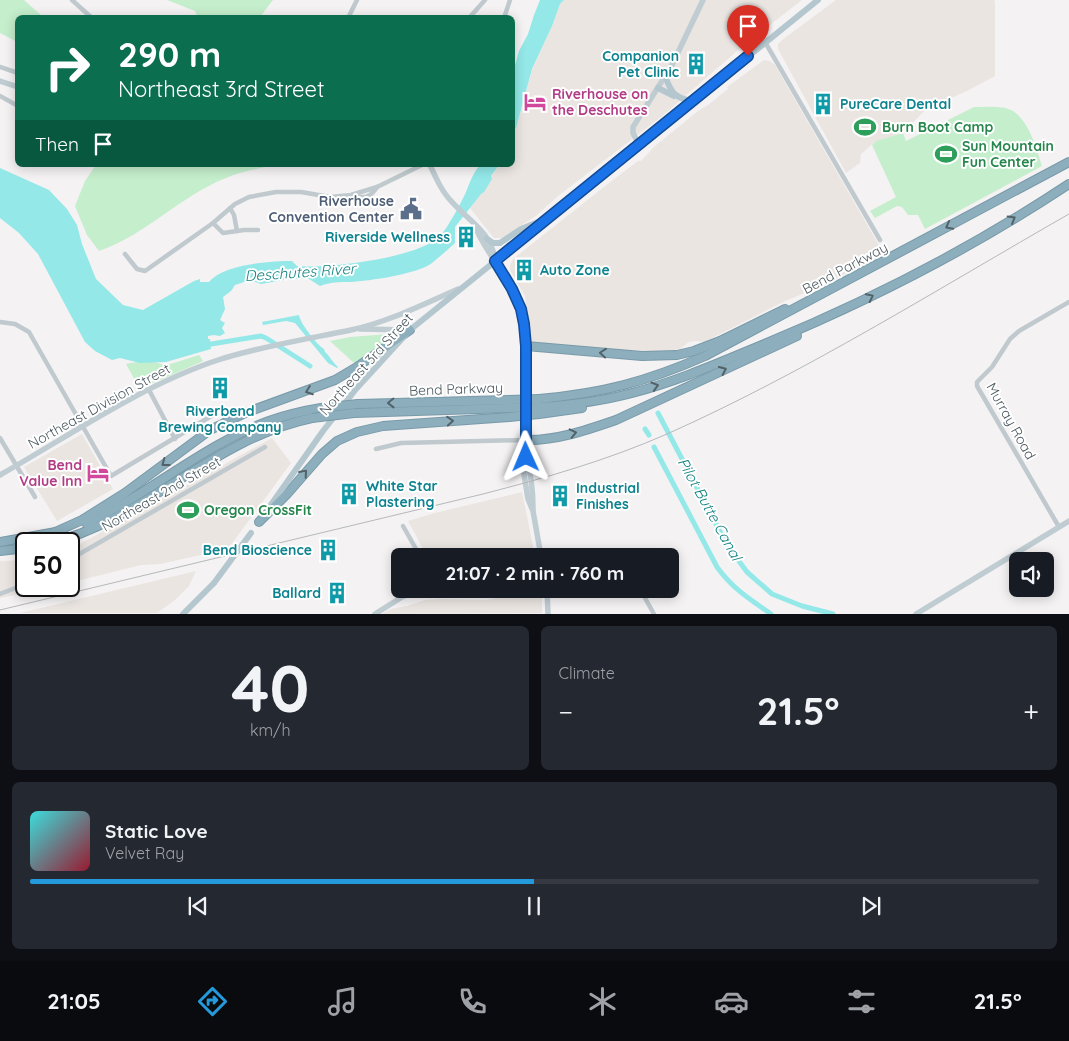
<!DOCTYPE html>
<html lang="en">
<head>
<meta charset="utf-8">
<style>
  :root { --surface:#171b24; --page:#242831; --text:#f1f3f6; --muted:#9ea1a6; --line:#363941; --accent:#249adc }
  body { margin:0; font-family:Quicksand,sans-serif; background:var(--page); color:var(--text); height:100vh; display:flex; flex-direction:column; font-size:19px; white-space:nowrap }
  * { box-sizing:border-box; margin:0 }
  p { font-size:16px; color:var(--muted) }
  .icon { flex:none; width:28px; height:28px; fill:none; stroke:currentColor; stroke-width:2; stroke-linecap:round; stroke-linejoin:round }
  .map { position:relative; height:614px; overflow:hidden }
  .side { display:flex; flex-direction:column; gap:12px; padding:12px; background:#0d0f14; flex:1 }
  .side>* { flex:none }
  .top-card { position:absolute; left:15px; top:15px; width:500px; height:152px; border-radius:8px; box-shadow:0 2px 12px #0003; background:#0b6e4f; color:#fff; overflow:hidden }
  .buttons { position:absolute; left:1009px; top:552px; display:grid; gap:10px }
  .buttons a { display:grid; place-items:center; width:45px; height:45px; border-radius:8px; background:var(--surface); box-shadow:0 2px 12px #0003; font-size:25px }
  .speed { position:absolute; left:15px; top:532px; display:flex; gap:10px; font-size:25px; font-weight:700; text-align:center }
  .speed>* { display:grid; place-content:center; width:65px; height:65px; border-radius:50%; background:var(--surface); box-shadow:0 2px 12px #0003; line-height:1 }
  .speed .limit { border:2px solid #111; border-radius:8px; background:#fff; color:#111 }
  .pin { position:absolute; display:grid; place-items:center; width:42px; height:42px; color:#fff; margin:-51px -21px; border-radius:50% 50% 50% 0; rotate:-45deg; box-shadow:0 0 5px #0007 }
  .pin .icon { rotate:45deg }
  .me { position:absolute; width:55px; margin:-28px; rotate:359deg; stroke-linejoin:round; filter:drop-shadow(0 0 4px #0008) }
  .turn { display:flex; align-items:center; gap:18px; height:105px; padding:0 20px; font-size:22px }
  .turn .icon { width:65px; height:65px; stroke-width:2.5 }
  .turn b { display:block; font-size:35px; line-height:42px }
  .then { display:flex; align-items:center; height:48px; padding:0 20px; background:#0003; gap:10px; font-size:19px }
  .big { font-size:38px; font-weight:700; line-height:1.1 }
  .side .card { flex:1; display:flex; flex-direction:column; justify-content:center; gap:8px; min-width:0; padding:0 18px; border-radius:8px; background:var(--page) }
  .side .dial { align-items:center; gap:0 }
  .dial b { font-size:65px; line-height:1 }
  .song { display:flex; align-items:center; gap:15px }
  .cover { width:60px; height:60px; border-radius:8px; background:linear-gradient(135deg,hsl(180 70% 55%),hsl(350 70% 35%)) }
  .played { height:5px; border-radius:2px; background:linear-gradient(90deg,var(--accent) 50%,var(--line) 50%) }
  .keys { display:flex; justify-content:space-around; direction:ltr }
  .heat { display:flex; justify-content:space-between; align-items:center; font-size:28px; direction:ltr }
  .side .tiles { flex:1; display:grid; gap:12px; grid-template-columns:1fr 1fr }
  .card:last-child { grid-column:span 2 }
  .trip { position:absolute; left:391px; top:548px; width:288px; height:50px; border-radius:8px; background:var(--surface); box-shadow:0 2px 12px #0003; font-weight:700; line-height:50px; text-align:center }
  .dock { display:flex; height:80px; justify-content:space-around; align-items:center; background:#090b0e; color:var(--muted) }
  .dock .icon { width:35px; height:35px }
  .dock .selected { color:var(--accent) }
  .dock b { font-size:22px; color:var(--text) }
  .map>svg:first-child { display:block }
</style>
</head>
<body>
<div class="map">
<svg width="1069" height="614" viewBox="0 0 1069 614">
  <rect width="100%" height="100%" fill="#f4f2f3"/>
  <g fill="#eae5e1">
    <polygon points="564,0 802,0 744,45 661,117 558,196 537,215 503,238 494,238 470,208 499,165 512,165 513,131 516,128 532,70 552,26 560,4"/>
    <polygon points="836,0 994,0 995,2 995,76 967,91 926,109 903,133 876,141 861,154 860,163 846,173 778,49 778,44 782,40"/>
    <polygon points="764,60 770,61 775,65 884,254 822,286 785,301 704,342 695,341 689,342 680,349 666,351 605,350 533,343 530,338 525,296 510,270 510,265 513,259 609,183 638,161 641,161 655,146 698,111 708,105 728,89 727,87"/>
    <polygon points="82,434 113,489 57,521 24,467"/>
    <polygon points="272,438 291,463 228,549 160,564 141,565 69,583 69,550"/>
    <polygon points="522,492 535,556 427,556 408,521 435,513"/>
    <polygon points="26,560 26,586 57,586 0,598 0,561"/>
    <polygon points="196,571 189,586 175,600 157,613 20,613"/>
    <polygon points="537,589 542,596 542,613 382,614 391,609 407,606 425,600 441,599 486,600"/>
  </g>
  <g fill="#c5eecc">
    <polygon points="0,0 24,0 43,17 18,18 17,42 0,33"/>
    <polygon points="167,0 273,0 260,17 198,18 195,11"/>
    <path d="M974 107C986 107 1003 105 1013 111 1030 123 1036 148 1042 166L925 229 918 215H908L902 207 897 206 875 218 870 211 896 197 872 145 876 141 903 133 906 141Z"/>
    <path d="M96 165H274C258 169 241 171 226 178 180 196 146 235 99 251L87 235 75 206 85 181Z"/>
    <polygon points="390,334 390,337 360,362 354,363 330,341 350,337"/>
    <path d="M199 355 203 361 140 389 126 364C137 362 154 359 164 366Z"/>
  </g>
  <g fill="#94e8e8">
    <polygon points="540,0 564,0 560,4 552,26 532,69 516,128 513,131 513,73 519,51 528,34 534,15"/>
    <path d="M480 165H499L491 176 492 179 484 192 481 194 455 227V243C448 250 440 256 432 263 418 274 369 281 350 282 339 282 330 282 320 286L309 279H289L261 284 253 281 244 282 235 285 231 291 223 297 225 309 220 320 225 323 222 328 225 333 220 336 214 335 208 336V339H210L211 349 166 362 140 363 120 358 112 360 95 351 85 342 38 254 19 233 0 218V168L49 190 67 209 77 225 82 244 96 279 123 305 143 310 194 281 200 279V282H209C224 264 270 261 292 261L297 266C326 269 421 258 441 235 448 227 461 203 466 192 470 182 473 173 480 165Z"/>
    <path d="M299 315C300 323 317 345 324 349L325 352C330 356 332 362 338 367L337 368 328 363 295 323 286 321 263 325 262 322Z"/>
  </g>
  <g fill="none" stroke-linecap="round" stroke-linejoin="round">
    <g stroke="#94e8e8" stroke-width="5">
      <polyline points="205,345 261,336 266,338 310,366"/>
      <polyline points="658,413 727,545 747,572 772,594 802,606 833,614"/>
      <polyline points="645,429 649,435"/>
      <path d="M654 447 717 567C733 589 748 598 771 614"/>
    </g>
    <g stroke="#789aa9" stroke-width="10">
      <g id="highway">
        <polyline points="526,346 642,356 677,355 694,351 720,341 785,309"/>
        <path d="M539 399C603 393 646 382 705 356L1069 162"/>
        <polyline points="358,404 509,400"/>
        <path d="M539 407C570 405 602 401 632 393 679 381 723 361 767 343 873 299 974 247 1069 184"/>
        <polyline points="354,413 509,408"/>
        <polyline points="539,414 582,408"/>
        <path d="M525 440C556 441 587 430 616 420L797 336"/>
        <polyline points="259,522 287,494 322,454 337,441 357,432 383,426 509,417"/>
        <path d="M86 523C150 494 203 445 269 421 286 415 303 411 321 408"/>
        <polyline points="51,534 82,520 125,493 210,430 245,413 335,380 357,367 410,330"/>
        <polyline points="0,542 56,532"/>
        <path d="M48 544C145 520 214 438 312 418"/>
        <polyline points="0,551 26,548"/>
      </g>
    </g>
    <g stroke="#bfc9ce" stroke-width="4.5">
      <polyline points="72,0 92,18"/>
      <polyline points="348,18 357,0"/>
      <polyline points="469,18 485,0"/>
      <polyline points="504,18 510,0"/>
      <polyline points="765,42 880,240"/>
      <polyline points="0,67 18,73"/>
      <polyline points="0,96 18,106"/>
      <path d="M352 195C364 199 370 198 377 187"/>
      <polyline points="230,208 234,215 237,231"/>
      <polyline points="213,223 223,233 244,230 258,230"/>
      <polyline points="125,254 137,269 145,271 213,223 235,204 249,197 276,192 301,192 330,197 351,195 377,187 422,165"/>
      <polyline points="0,322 15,324 29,332 111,476 213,415"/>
      <polyline points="149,390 175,439"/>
      <polyline points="0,438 35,497"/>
      <polyline points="376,449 401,443 525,440"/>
      <polyline points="403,526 420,556"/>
      <polyline points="1059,527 977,386 977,382 992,367 1010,339 1019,331 1069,302"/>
      <polyline points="69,560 265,447"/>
      <polyline points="640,589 654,614"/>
      <polyline points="0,594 26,584"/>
    </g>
    <g stroke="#bfccd2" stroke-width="5.5">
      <polyline points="0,81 18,87"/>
      <polyline points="639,145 633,133 633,127 672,65 703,0"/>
      <path d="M430 165C436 178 442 192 452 202 469 221 490 231 495 259"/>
      <path d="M474 224C483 248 501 267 512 290 530 326 525 365 525 403"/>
      <polyline points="360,329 410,330"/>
      <polyline points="525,413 526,457 523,468 528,499 533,511 541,556"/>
      <path d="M526 457C531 473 533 492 533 509"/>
      <path d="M0 475C69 436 142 385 218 360 262 346 307 339 351 330 388 322 424 304 458 289"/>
      <polyline points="459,589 478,591 495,589"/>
      <polyline points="547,589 548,614"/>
      <polyline points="375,614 402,597 425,589"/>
      <polyline points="916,614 1069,521"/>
    </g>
    <g stroke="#b4c7cf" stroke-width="6">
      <path d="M665 76C671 92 674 98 692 101"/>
      <polyline points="658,88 674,96"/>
      <polyline points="487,239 493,243 500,243 521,229 543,220"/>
      <polyline points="268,509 323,431 356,389 410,330 818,0"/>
      <polyline points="183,614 214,583"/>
    </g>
    <use href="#highway" stroke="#8dafbd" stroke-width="8"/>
    <path stroke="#b5b9bc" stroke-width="1" d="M0 610 483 494C545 478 608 460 667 434 806 372 936 290 1069 214"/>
    <g stroke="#789aa9" stroke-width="10" stroke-linecap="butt">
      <g id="highway-bridge">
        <polyline points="509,400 539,399"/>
        <polyline points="321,408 358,404"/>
        <polyline points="509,408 539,407"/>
        <polyline points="509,417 539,414"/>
        <polyline points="312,418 354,413"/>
      </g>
    </g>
    <polyline stroke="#b4c7cf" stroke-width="6" points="214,583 251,533"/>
    <use href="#highway-bridge" stroke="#8dafbd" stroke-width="8"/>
  </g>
  <defs><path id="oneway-chevron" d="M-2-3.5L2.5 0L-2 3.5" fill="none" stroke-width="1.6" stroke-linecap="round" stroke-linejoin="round" transform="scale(1.25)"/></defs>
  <g stroke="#526268">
    <use href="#oneway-chevron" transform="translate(1012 219) rotate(-30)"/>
    <use href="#oneway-chevron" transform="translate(949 226) rotate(152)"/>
    <use href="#oneway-chevron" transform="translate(870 297) rotate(-26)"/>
    <use href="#oneway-chevron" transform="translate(603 353) rotate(-175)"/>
    <use href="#oneway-chevron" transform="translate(723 370) rotate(-25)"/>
    <use href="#oneway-chevron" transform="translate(655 386) rotate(-16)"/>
    <use href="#oneway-chevron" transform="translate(309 391) rotate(160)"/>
    <use href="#oneway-chevron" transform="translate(391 403) rotate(179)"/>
    <use href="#oneway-chevron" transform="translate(450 421) rotate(-4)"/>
    <use href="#oneway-chevron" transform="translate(573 433) rotate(-13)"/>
    <use href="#oneway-chevron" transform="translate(165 463) rotate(143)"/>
    <use href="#oneway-chevron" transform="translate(304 473) rotate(-49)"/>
  </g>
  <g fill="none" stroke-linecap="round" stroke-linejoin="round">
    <g stroke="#114b97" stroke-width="12">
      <polyline id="route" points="526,457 526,346 524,324 521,309 512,289 495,261 748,56"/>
    </g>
    <use href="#route" stroke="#1a73e8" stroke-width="9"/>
  </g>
  <defs>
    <g id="building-bare" transform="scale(1.725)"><path d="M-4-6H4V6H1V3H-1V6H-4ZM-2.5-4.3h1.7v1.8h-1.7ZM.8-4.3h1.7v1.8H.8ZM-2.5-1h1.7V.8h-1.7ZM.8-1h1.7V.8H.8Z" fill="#0f9aa8" stroke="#fff" stroke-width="2.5" paint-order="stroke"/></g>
    <g id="hotel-bare" transform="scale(1.725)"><path d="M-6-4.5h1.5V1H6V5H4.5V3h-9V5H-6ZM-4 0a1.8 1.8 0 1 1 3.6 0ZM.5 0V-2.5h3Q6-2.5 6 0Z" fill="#d1479c" stroke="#fff" stroke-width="2.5" paint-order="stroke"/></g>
    <g id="stadium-bare" transform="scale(1.725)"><path d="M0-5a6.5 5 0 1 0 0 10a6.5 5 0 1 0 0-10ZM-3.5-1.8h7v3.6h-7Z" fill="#2e9e5b" stroke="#fff" stroke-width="2.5" paint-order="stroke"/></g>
    <g id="civic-bare" transform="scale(1.725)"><path d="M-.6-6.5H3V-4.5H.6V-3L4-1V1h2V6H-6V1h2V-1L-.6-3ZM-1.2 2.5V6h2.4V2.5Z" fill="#5c6f8a" stroke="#fff" stroke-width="2.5" paint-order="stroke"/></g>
  </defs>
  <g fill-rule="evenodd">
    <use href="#building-bare" x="696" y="64"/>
    <use href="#hotel-bare" x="535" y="102"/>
    <use href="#building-bare" x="823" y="104"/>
    <use href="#stadium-bare" x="865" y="127"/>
    <use href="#stadium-bare" x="946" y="154"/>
    <use href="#civic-bare" x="411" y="209"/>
    <use href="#building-bare" x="466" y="237"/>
    <use href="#building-bare" x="524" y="270"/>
    <use href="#building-bare" x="220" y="388"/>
    <use href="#hotel-bare" x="98" y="473"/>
    <use href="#building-bare" x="349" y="494"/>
    <use href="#building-bare" x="560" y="496"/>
    <use href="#stadium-bare" x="188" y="510"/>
    <use href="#building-bare" x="328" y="550"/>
    <use href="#building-bare" x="337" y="593"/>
  </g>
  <g text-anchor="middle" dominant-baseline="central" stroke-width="4" stroke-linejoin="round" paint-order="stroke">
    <g font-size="14" font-weight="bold" fill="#0d838f" stroke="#fff" text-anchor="end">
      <text x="679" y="56">Companion<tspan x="679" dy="16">Pet Clinic</tspan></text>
      <text x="840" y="104" text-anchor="start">PureCare Dental</text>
      <text x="450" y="237">Riverside Wellness</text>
      <text x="540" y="270" text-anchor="start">Auto Zone</text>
      <text x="220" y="411" text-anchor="middle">Riverbend<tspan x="220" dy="16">Brewing Company</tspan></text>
      <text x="366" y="486" text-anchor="start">White Star<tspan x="366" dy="16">Plastering</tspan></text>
      <text x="576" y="488" text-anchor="start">Industrial<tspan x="576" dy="16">Finishes</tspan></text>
      <text x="312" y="550">Bend Bioscience</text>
      <text x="321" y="593">Ballard</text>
    </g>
    <g font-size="14" font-weight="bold" fill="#b23c85" stroke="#fff" text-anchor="start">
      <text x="552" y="94">Riverhouse on<tspan x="552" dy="16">the Deschutes</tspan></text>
      <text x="82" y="465" text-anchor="end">Bend<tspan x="82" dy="16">Value Inn</tspan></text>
    </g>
    <g font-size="14" font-weight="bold" fill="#27864d" stroke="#fff" text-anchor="start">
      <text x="882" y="127">Burn Boot Camp</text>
      <text x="962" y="146">Sun Mountain<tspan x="962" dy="16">Fun Center</tspan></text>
      <text x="204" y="510">Oregon CrossFit</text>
    </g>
    <g font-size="14" font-weight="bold" fill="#4e5e75" stroke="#fff" text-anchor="end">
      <text x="394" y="201">Riverhouse<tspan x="394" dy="16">Convention Center</tspan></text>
    </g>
    <g font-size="14" fill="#4b595f" stroke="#fff">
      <text transform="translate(845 268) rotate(-28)">Bend Parkway</text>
      <text transform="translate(366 364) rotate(-48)">Northeast 3rd Street</text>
      <text transform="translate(456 389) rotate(-2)">Bend Parkway</text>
      <text transform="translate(99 406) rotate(-29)">Northeast Division Street</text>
      <text transform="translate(1011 421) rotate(61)">Murray Road</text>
      <text transform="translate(161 494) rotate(-30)">Northeast 2nd Street</text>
    </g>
    <g font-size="15" font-style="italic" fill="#138282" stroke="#fff">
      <text transform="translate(300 272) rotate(-4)">Deschutes River</text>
      <text transform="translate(710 509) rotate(61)">Pilot Butte Canal</text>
    </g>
  </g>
</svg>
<div class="buttons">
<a><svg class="icon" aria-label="sound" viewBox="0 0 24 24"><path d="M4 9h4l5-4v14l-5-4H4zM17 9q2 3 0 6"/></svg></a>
</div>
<div class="speed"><div class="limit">50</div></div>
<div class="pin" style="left:748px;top:56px;background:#d93025"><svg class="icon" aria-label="arrive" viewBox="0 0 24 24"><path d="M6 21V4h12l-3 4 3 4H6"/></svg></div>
<svg class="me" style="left:526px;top:457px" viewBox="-20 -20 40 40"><path d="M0-17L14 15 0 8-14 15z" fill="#1a73e8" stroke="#fff" stroke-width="4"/></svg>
<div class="trip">21:07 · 2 min · 760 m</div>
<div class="top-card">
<div class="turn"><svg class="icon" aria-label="right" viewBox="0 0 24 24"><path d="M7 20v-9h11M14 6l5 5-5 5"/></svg><div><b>290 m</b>Northeast 3rd Street</div></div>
<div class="then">Then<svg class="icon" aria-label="arrive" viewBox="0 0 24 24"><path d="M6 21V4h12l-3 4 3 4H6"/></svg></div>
</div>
</div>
<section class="side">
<div class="tiles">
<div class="card dial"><b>40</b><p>km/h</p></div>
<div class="card"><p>Climate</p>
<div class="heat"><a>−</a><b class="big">21.5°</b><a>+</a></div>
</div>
<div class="card">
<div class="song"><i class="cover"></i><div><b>Static Love</b><p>Velvet Ray</p></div></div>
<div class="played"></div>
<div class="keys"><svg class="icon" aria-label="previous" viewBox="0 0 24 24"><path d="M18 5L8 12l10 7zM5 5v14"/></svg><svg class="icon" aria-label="pause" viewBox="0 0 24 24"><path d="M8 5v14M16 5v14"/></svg><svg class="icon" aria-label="next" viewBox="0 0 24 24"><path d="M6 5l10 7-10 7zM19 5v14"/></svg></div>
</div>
</div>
</section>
<nav class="dock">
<b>21:05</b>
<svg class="icon selected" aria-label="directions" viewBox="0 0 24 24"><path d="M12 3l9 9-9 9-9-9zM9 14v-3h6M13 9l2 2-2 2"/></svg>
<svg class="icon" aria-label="music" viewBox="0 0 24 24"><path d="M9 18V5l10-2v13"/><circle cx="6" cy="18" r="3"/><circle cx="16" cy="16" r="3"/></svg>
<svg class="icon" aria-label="phone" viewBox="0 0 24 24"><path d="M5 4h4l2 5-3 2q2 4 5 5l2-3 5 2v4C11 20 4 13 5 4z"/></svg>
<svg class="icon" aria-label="climate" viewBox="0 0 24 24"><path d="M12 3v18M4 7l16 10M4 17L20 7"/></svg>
<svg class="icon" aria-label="car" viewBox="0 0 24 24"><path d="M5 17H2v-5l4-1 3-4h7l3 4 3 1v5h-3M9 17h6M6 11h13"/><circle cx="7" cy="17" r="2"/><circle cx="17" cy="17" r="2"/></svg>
<svg class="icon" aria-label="filters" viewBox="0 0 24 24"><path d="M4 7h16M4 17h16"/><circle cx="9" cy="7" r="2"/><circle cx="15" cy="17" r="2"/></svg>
<b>21.5°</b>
</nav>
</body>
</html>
